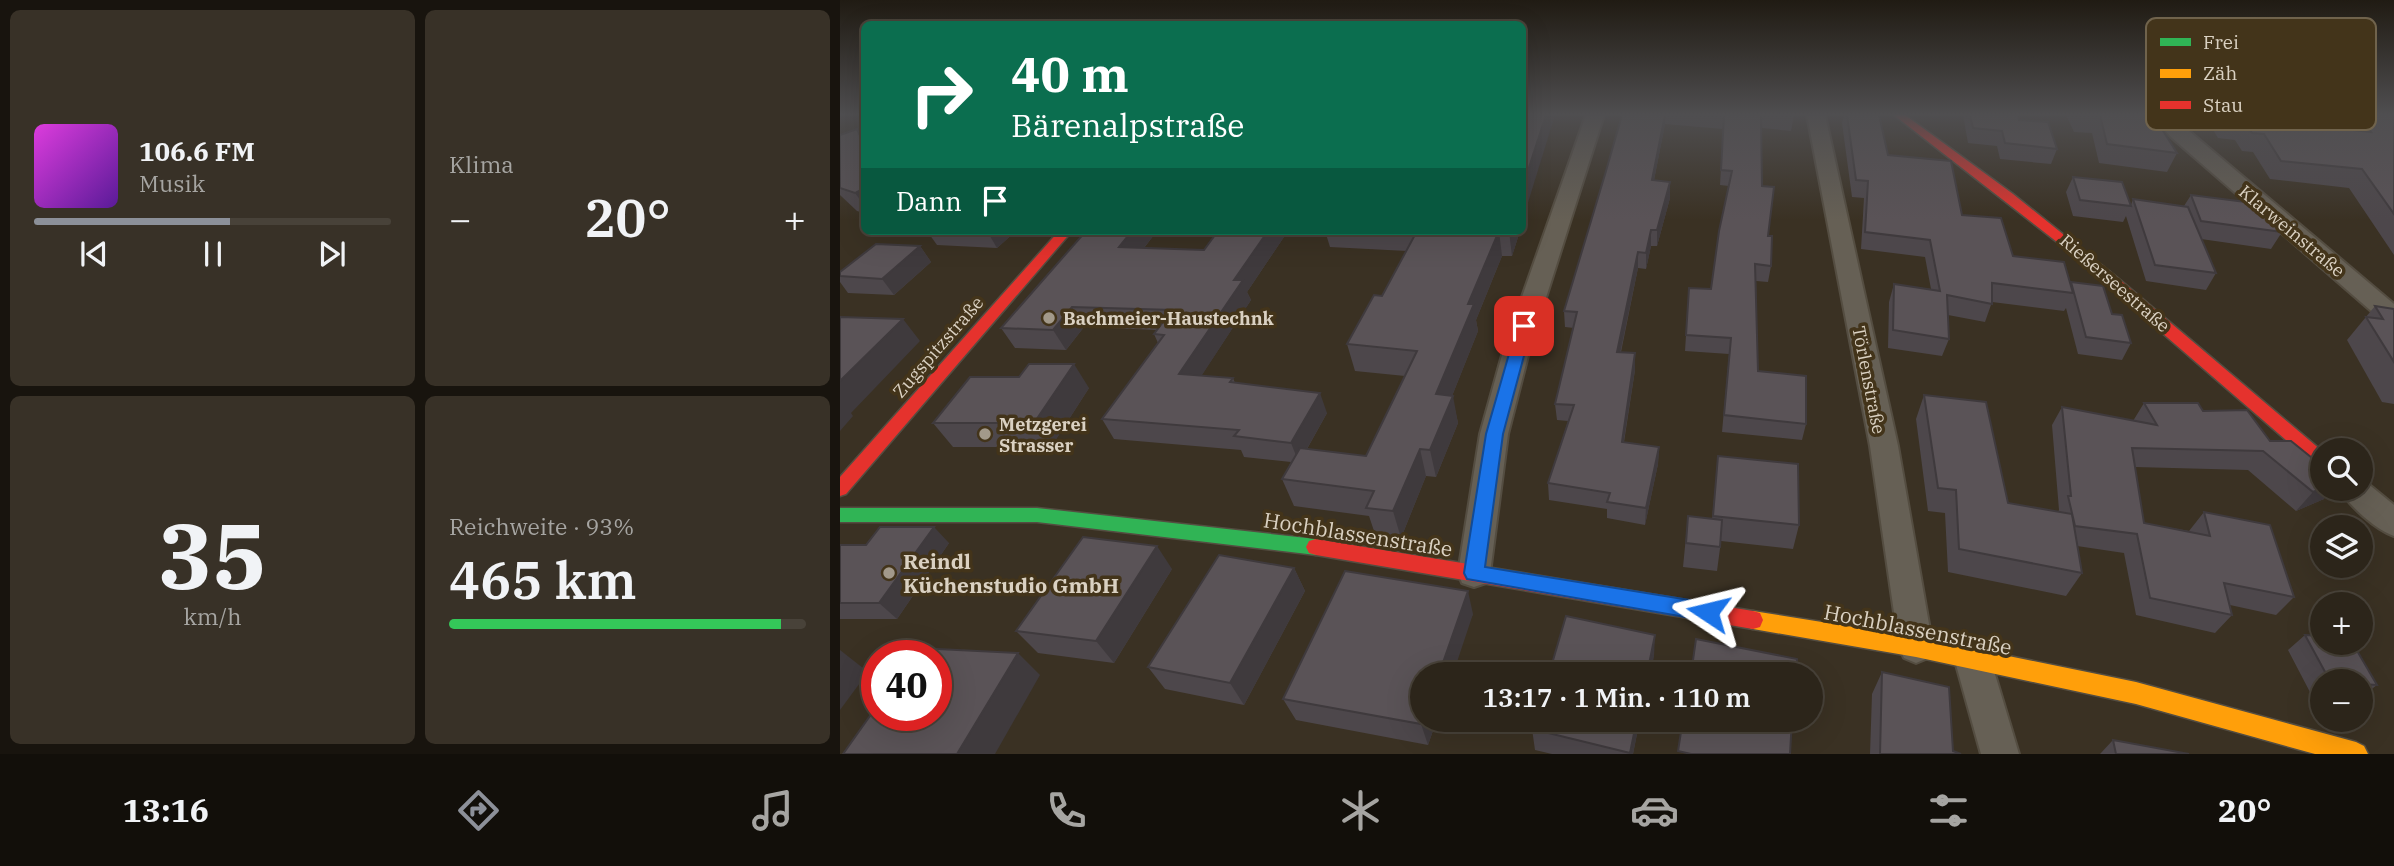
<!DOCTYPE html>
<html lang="de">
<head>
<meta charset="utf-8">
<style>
  :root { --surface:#2c251a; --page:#383127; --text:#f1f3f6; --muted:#a6a5a2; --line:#484239; --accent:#8c9099 }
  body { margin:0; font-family:"IBM Plex Serif",serif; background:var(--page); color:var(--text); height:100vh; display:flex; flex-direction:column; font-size:26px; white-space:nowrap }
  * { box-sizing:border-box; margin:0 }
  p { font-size:23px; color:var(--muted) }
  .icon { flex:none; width:38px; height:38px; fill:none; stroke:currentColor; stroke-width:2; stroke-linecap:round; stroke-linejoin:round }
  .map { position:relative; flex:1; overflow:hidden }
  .panel { display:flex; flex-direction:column; gap:10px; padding:10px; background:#18140e; width:840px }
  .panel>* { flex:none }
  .banner { position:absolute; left:21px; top:21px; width:665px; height:214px; border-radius:10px; box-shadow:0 7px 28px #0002,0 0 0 2px var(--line); background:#0b6e4f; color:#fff; overflow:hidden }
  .buttons { position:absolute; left:1470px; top:438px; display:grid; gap:14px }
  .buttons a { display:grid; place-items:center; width:63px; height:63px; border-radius:50%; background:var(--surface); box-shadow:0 7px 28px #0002,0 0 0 2px var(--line); font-size:35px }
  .speed { position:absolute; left:21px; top:640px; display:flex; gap:14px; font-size:35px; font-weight:700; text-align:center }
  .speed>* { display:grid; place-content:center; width:91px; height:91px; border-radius:50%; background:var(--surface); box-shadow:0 7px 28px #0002,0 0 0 2px var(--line); line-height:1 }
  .speed .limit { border:10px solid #d22; background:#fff; color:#111 }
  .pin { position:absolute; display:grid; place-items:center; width:60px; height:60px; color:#fff; margin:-30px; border-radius:14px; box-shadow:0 4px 10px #0006 }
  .me { position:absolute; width:77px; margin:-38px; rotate:280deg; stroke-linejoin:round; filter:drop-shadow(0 0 5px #0008) }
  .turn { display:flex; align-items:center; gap:24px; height:147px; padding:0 35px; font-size:32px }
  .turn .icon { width:91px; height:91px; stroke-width:2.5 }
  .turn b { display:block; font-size:49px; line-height:60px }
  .then { display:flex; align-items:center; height:66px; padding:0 35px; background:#0003; gap:14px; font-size:26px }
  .big { font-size:52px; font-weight:600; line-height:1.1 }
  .panel .widget { flex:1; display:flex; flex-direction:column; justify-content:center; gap:10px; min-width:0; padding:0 24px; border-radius:10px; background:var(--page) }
  .panel .dial { align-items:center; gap:0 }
  .dial b { font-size:91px; line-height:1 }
  .song { display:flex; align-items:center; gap:21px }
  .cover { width:84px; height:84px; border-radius:10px; background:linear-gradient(135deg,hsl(300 70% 55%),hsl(270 70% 35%)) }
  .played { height:7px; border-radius:4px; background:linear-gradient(90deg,var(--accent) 55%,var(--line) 55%) }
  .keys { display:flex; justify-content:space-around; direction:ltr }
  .heat { display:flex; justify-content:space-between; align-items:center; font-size:38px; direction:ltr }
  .charge { height:10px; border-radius:5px; background:linear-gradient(90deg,#34c759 93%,var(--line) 0) }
  .panel .tiles { flex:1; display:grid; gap:10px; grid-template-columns:repeat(2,1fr) }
  .trip { position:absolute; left:570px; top:662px; width:413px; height:70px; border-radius:35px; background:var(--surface); box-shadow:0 7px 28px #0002,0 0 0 2px var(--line); font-weight:600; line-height:70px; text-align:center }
  .menu { display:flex; height:112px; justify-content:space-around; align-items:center; background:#120f0a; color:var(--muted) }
  .menu .icon { width:49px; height:49px }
  .menu .selected { color:var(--accent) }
  .menu b { font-size:32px; color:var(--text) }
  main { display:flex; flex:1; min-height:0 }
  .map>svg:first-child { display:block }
</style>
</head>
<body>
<main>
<section class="panel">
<div class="tiles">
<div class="widget">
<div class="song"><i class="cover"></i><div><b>106.6 FM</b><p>Musik</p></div></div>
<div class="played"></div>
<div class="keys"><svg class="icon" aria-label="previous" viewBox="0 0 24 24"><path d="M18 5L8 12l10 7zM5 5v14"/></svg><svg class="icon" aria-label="pause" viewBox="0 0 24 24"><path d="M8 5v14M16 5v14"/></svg><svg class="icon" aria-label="next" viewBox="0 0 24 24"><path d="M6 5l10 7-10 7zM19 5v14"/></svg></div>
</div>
<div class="widget"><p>Klima</p>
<div class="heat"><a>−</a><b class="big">20°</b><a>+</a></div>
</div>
<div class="widget dial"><b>35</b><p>km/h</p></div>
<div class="widget"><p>Reichweite · 93%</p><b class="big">465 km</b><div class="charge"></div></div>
</div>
</section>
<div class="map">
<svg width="1554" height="754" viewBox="0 0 1554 754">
  <rect width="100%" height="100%" fill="#3a3123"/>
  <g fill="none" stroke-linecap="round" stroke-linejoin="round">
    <g stroke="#544d41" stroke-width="4">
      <g id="street">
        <polygon points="746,115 764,115 690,348 668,434 650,573 646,583 634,587 622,583 618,573 640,434 664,348"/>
        <polygon points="967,115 985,115 1058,446 1093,647 1088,658 1076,663 1064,658 1059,647 1030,446"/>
        <polygon points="1311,115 1330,115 1554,304 1554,325 1545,323 1331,137"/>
        <path d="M1521 478 1554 505V536C1535 529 1509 506 1499 488H1521Z"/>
        <polygon points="1133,644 1146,649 1151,661 1179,754 1141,754 1115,661 1120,649"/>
      </g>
    </g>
    <g stroke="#544d41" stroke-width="3">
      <polygon id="fast" points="0,508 197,508 476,539 483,541 486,547 483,553 476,555 197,522 0,522"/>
    </g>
    <g stroke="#544d41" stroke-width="3">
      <polygon id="slow" points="913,611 1076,637 1296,682 1516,742 1524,746 1528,754 1475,754 1296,704 1076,657 913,629 906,627 903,620 906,613"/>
    </g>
    <g stroke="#544d41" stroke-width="3">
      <g id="jam">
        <polygon points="1054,115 1065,115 1173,194 1280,280 1482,451 1482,468 1476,466 1217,242"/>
        <polygon points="219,231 232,231 6,494 0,496 0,477"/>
        <polygon points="476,539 913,611 920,613 923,620 920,627 913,629 476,555 469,553 466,547 469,541"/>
      </g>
    </g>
    <use href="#street" fill="#666055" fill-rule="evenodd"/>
    <use href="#fast" fill="#30b455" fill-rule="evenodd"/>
    <use href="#slow" fill="#ff9f0a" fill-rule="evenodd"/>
    <use href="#jam" fill="#e5322d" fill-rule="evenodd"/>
  </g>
  <g fill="#4d474b">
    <polygon points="782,115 954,115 951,131 922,128 922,186 928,236 931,266 928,282 916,281 918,371 966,424 962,440 882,432 889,354 845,351 849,288 871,289 889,186 880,185 883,129 825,124 814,180 830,182 830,198 817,246 811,246 806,269 798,268 781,352 795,370 784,442 819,447 818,464 805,525 767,518 767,509 709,500 708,483 728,421 717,420 715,404 734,328 725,327 724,311 766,171"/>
    <polygon points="1004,115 1039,115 1048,155 1173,256 1230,283 1272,314 1291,343 1282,360 1238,354 1226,308 1224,311 1152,302 1145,322 1108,315 1109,339 1102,356 1048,348 1049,302 1054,284 1091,289 1085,257 1021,249 1024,198 1012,197 1002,123"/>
    <polygon points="1120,115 1178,115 1179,120 1217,149 1211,164 1160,159 1157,146 1128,143 1123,115"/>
    <polygon points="1226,115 1313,115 1337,153 1327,172 1259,163 1252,133 1234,132"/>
    <polygon points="1364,115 1461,115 1469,125 1505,129 1496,116 1497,115 1554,115 1554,255 1509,188 1430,179 1413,152 1402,151 1395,140 1378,138"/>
    <polygon points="17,129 24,141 24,213 17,211 0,195 0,135"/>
    <polygon points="1233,177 1291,205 1293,199 1344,206 1351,195 1442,232 1431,249 1361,239 1376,273 1366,290 1306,281 1286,216 1283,222 1233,216 1226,192"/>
    <polygon points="87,231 176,231 157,248 97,245"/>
    <polygon points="317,231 304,248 364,250 378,231 448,231 407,292 411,300 361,376 393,378 395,383 487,413 467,449 526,456 565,376 515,371 507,344 542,296 567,251 490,247 485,231 680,231 672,256 662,256 636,320 638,331 612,396 618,423 596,477 586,476 561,538 535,534 529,516 454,506 442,479 451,462 404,457 401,450 274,439 262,419 318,343 314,334 317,330 244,327 226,350 175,348 161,328"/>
    <polygon points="80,246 91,262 54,295 8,293 0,282 0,272"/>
    <polygon points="1535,306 1554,309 1554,404 1542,402 1507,340"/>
    <polygon points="249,388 211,447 113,447 93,423"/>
    <polygon points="1084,395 1168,503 1218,512 1219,510 1212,425 1222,407 1293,421 1304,403 1363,411 1430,441 1484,499 1456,511 1408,470 1295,467 1304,523 1349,531 1364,512 1454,597 1436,615 1390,605 1392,615 1375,633 1296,615 1284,553 1237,546 1242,573 1226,596 1108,572 1105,513 1088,511 1076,419"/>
    <polygon points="878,456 959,525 953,549 881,541 877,571 843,567 848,516 872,519"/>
    <polygon points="109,543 57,619 0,619 0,545"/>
    <polygon points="454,568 465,591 404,705 325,689 308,667"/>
    <polygon points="332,569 274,663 198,653 176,631"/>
    <polygon points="633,614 583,719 597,719 588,745 456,720 443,699"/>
    <polygon points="1465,635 1537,685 1521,697 1521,681 1482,681 1482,697 1472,696 1448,650"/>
    <polygon points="1042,672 1113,751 1121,754 1030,754 1032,694"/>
    <polygon points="695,719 800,719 793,754 712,754 695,750 692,729"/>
    <polygon points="1273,740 1349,754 1260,754"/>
  </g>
  <g fill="#3f3a3d">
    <polygon points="706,115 715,115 682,222 682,189"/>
    <polygon points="825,115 825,124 811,196 812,180"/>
    <polygon points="830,182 830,198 817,246 817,230"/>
    <polygon points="24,188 24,205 15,193"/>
    <polygon points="811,230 811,246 806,269 806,253"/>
    <polygon points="147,231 176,231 157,248"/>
    <polygon points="292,231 317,231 289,267 279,247"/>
    <polygon points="428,231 448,231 407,292 411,300 349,395 339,374 394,280"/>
    <polygon points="659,231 662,256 636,320 638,331 602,421 596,394 628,304"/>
    <polygon points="669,231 680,231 672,256"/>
    <polygon points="80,246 91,262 54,295 42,279"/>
    <polygon points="798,252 798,268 777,368 777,352"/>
    <polygon points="232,307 244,327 226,350 213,330"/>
    <polygon points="63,319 80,341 11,413 13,416 0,431 0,381"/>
    <polygon points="795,353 795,370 781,458 782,442"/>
    <polygon points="234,364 249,388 211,447 194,423"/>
    <polygon points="480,393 487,413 459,463 451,443"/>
    <polygon points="613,396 618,423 596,477 590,450"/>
    <polygon points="819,447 818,464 805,525 806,508"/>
    <polygon points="580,449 586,476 561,538 553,511"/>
    <polygon points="1483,488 1495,488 1484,499 1456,511 1473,492"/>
    <polygon points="94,527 109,543 57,619 39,603"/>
    <polygon points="317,546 332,569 274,663 256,641"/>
    <polygon points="454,568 465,591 404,705 390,683"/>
    <polygon points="628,591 633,614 613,674 599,674"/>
    <polygon points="815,635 814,657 810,674 807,674"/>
    <polygon points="0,650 28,672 0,710"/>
    <polygon points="178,653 200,675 155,754 117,754"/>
    <polygon points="583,719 597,719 588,745 581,724"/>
    <polygon points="797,719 800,719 793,754 790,754"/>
  </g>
  <g fill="#5a5357" stroke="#3f3a3d" stroke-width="2">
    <polygon points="682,115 706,115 682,189"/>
    <polygon points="782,115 825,115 812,180 830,182 817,230 811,230 806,253 798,252 777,352 795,353 782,442 819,447 806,508 767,502 770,493 708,483 734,405 715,404 737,312 724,311 766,171"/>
    <polygon points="884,115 921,115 922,186 934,187 928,236 932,236 931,266 915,264 918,371 966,376 966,424 884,415 891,338 846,335 849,288 871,289 879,231 892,171 881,170"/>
    <polygon points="1007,115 1039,115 1048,155 1111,161 1122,215 1161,218 1173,256 1224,262 1233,293 1152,283 1152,304 1107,295 1109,339 1053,330 1054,284 1100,291 1090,240 1025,232 1028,181 1016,180"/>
    <polygon points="1130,115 1178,115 1179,120 1208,122 1217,149 1165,143 1162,131 1133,128"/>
    <polygon points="1260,115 1313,115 1337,153 1267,144"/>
    <polygon points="1384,115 1461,115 1469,125 1531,132 1519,115 1554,115 1554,214 1522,169 1441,161 1424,134 1412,133 1405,122 1387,120"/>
    <polygon points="17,129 24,145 24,188 15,193 0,188 0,135"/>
    <polygon points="1233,177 1282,182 1291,206 1240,200"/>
    <polygon points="1351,195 1429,205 1442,232 1361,221"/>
    <polygon points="1293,199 1348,207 1376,273 1315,265"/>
    <polygon points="246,231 292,231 279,247 364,250 378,231 428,231 394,280 403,280 339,374 393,378 390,382 480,393 451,443 394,436 399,430 262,419 324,335 314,334 332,310 232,307 213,330 161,328"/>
    <polygon points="577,231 659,231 628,304 634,304 596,394 613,396 590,450 580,449 553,511 526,508 534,491 442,479 460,448 526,456 577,351 507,344 534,295 542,296"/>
    <polygon points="36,244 80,246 42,279 0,276 0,272"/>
    <polygon points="1231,282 1263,286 1272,314 1282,315 1291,343 1246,337"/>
    <polygon points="1535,306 1554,309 1554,362 1526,317 1543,319"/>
    <polygon points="0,317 63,319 0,381"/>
    <polygon points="189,364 234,364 194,423 93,423 130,377 179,377"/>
    <polygon points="1084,395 1146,402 1168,503 1232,514 1242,573 1119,549 1116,490 1098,488"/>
    <polygon points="1304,403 1358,403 1363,411 1407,410 1430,441 1451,441 1482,466 1483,488 1473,492 1423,451 1292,448 1304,523 1370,536 1364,512 1430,525 1454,597 1384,583 1392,615 1310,598 1297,534 1235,526 1228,496 1231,496 1222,407 1317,425"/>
    <polygon points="878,456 958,464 959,525 873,516"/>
    <polygon points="848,516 882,520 880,547 846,543"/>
    <polygon points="40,527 94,527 39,603 0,603 0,545 26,545"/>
    <polygon points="243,537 317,546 256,641 176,631"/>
    <polygon points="379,555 454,568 390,683 308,667"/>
    <polygon points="505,571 628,591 599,674 583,674 583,718 581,724 443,699"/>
    <polygon points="726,616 815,635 807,674 709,674"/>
    <polygon points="1465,635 1482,636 1482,642 1512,642 1537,685 1521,684 1521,681 1490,681"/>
    <polygon points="856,639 957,659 956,674 851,674"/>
    <polygon points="77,648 178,653 117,754 3,754 37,706 37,716 96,716 96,656 72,656"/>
    <polygon points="1042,672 1109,687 1113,751 1121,754 1040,754"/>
    <polygon points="695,719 797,719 790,753 692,729"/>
    <polygon points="843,719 952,719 950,754 851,754 838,751"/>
    <polygon points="1273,740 1349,754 1276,754"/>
  </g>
  <linearGradient id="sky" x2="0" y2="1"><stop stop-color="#201b13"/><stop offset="0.52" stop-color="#4f4e50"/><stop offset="1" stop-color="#4f4e50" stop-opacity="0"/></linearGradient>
  <rect width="1554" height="220" fill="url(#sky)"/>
  <polygon fill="#1a73e8" stroke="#114b97" stroke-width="2" points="684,321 692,326 663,434 645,567 868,603 875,606 878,612 875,619 868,621 627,579 624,573 646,434 677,326"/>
  <g fill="#a2998a" stroke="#43341a" stroke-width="2.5">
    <circle cx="209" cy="318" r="7"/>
    <circle cx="145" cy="434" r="7"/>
    <circle cx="49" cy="573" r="7"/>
  </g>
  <g text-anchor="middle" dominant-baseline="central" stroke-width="7" stroke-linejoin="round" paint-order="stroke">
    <g font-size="18" fill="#dad1c2" stroke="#43341a">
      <text transform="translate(1452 231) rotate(40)">Klarweinstraße</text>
      <text transform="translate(1275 283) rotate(41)">Rießerseestraße</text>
      <text transform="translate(98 347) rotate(-49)">Zugspitzstraße</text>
      <text transform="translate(1029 380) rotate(79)">Törlenstraße</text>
    </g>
    <g font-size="18" font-weight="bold" fill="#dad1c2" stroke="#43341a" text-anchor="start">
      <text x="223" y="318">Bachmeier-Haustechnk</text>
      <text x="159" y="424">Metzgerei<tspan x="159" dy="21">Strasser</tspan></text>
    </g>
    <g font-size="21" fill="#dad1c2" stroke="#43341a">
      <text transform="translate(518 534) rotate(9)">Hochblassenstraße</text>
      <text transform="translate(1078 629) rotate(11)">Hochblassenstraße</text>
    </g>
    <g font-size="21" font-weight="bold" fill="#dad1c2" stroke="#43341a" text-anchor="start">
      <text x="63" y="561">Reindl<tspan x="63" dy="24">Küchenstudio GmbH</tspan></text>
    </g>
  </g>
  <rect x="1306" y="18" width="230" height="112" rx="10" fill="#43341a" stroke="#70634c" stroke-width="2"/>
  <rect x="1320" y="38" width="31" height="8" fill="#30b455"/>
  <rect x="1320" y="69" width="31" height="9" fill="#ff9f0a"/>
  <rect x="1320" y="101" width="31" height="8" fill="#e5322d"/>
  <g font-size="19" fill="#dad1c2">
    <text x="1363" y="49">Frei</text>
    <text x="1363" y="80">Zäh</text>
    <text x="1363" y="112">Stau</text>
  </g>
</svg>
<div class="buttons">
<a><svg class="icon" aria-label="search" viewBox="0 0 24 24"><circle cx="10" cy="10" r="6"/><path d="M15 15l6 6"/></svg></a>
<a><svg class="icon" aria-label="layers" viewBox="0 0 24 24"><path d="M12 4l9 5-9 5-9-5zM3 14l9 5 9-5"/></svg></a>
<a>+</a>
<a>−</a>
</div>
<div class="speed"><div class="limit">40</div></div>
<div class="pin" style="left:684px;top:326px;background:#d93025"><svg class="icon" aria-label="arrive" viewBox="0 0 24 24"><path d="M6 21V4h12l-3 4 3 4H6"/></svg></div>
<svg class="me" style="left:868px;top:612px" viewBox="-20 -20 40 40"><path d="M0-17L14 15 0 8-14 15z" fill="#1a73e8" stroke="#fff" stroke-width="4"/></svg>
<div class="trip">13:17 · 1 Min. · 110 m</div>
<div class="banner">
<div class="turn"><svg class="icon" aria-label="right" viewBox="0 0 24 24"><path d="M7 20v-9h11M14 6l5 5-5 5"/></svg><div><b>40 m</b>Bärenalpstraße</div></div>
<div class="then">Dann<svg class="icon" aria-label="arrive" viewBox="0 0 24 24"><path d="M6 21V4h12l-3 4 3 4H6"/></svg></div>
</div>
</div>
</main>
<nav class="menu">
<b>13:16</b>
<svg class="icon selected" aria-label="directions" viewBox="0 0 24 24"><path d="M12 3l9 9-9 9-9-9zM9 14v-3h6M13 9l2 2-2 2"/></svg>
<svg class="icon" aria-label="music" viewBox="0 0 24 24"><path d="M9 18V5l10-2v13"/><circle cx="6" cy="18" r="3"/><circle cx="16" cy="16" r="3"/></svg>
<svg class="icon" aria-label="phone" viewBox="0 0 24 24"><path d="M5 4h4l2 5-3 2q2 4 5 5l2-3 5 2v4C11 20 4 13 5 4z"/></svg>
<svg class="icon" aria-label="climate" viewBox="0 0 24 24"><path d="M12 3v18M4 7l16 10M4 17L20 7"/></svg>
<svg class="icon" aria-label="car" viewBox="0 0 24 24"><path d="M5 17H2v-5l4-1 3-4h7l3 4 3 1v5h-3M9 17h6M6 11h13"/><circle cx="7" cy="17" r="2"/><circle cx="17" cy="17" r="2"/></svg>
<svg class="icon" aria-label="filters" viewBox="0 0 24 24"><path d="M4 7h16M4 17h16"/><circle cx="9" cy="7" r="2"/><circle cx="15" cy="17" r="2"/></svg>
<b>20°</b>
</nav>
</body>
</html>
